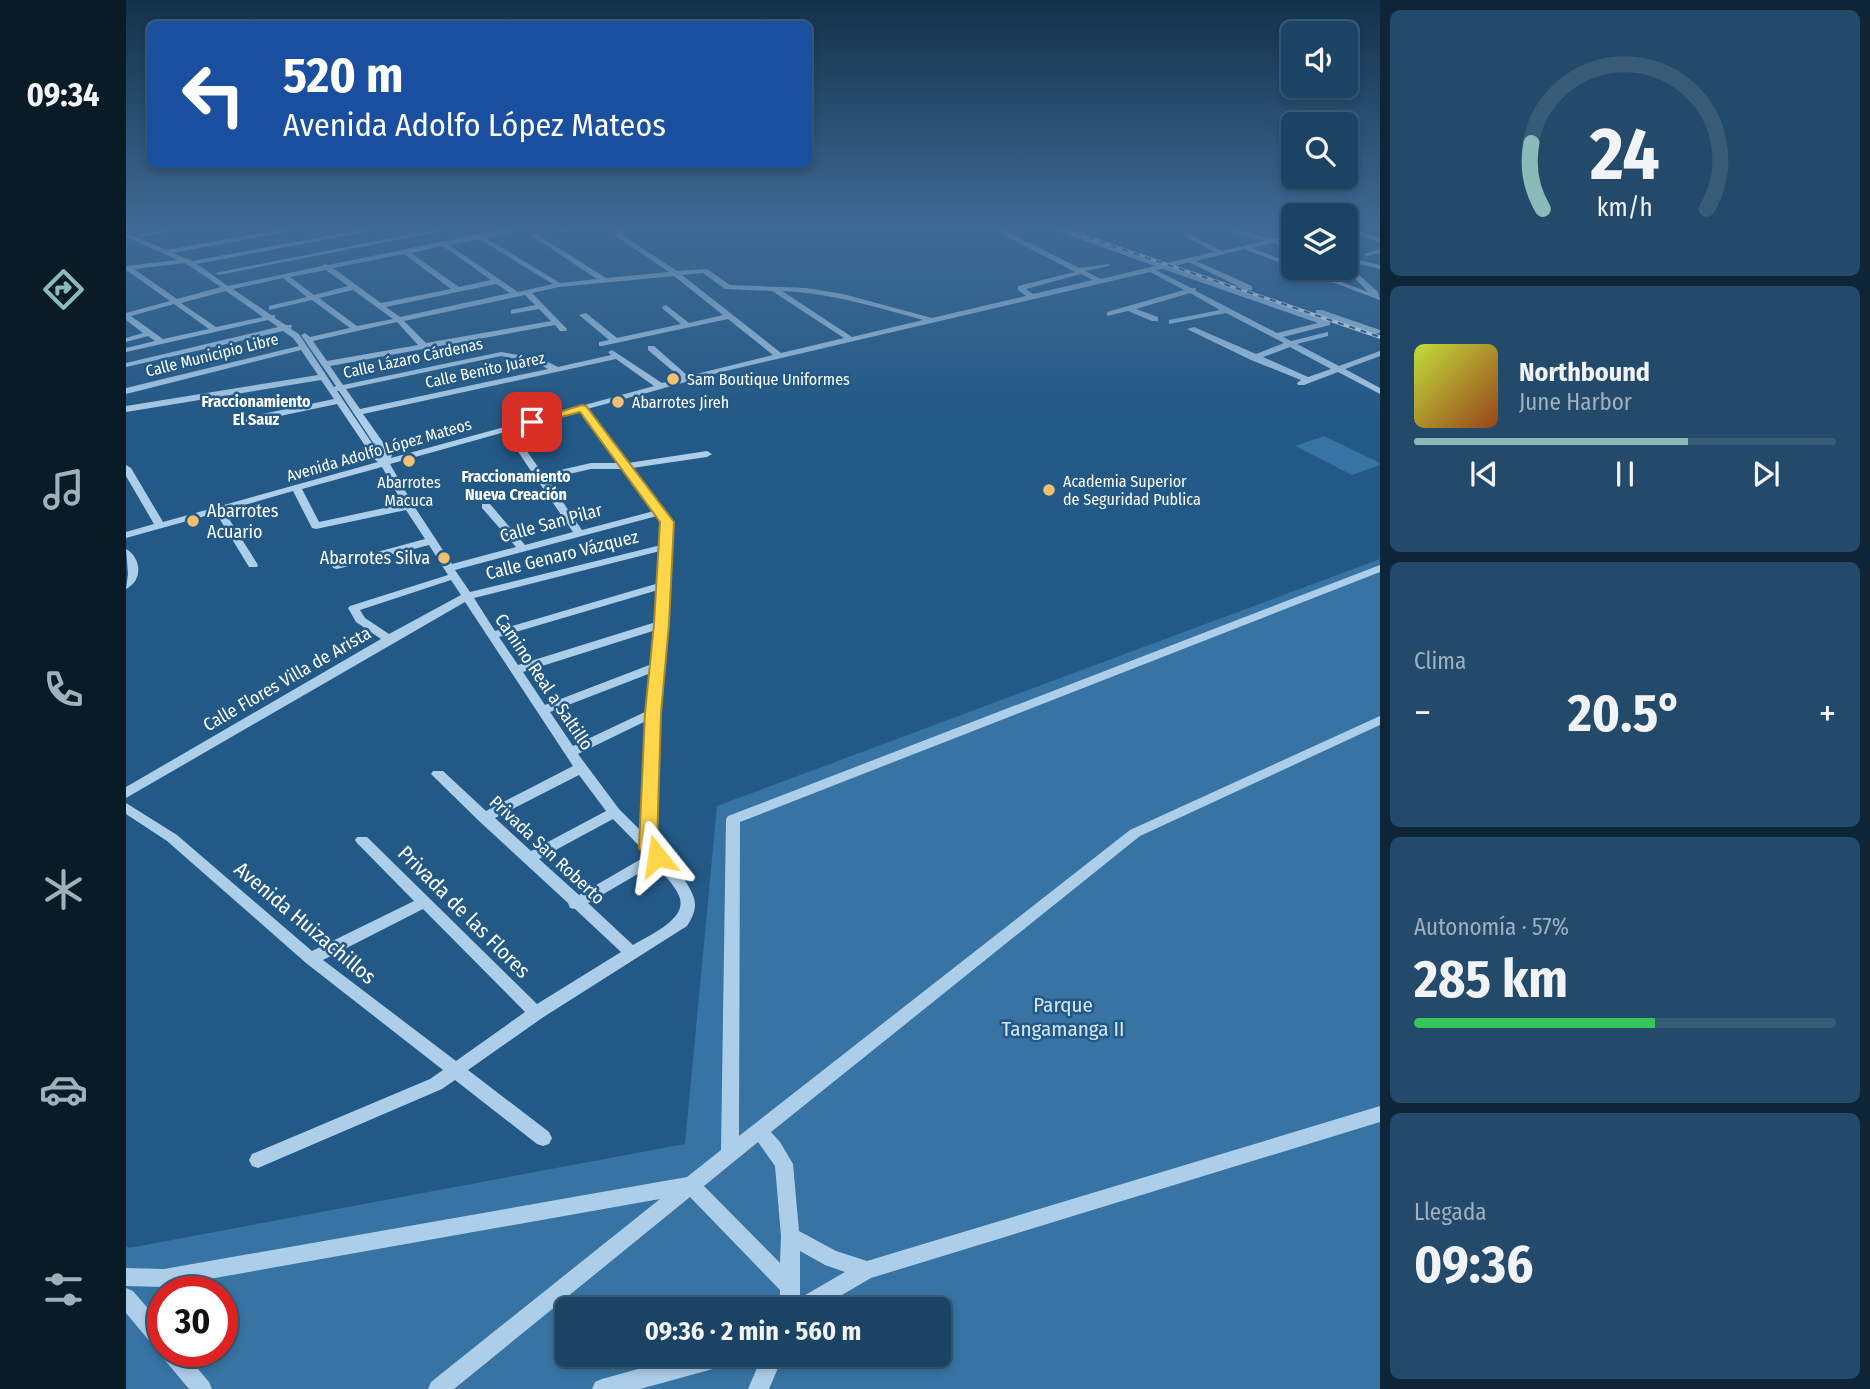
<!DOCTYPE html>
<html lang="es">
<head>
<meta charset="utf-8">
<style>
  :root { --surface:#1a4364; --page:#234a6a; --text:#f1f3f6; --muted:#9fb0bf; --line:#385c78; --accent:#8bbbb9 }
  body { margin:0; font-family:"Fira Sans Condensed",sans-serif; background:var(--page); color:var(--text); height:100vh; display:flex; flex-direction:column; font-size:26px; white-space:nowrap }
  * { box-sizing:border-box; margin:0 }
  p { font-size:23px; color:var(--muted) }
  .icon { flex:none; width:38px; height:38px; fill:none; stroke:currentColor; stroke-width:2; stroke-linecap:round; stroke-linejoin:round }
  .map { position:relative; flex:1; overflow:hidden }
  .panel { display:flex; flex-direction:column; gap:10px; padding:10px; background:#0e2537; width:490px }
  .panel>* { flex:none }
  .hud { position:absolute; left:21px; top:21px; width:665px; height:147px; border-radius:10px; box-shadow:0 4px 10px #0003,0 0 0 2px var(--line); background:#1a4fa0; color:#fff; overflow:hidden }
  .tools { position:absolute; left:1155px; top:21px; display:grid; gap:14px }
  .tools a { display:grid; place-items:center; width:77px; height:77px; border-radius:10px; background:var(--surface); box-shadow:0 4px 10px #0003,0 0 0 2px var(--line); font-size:35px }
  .speed { position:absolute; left:21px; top:1276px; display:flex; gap:14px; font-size:35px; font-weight:700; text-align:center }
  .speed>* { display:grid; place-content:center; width:91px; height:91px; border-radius:50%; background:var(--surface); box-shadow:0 4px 10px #0003,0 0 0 2px var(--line); line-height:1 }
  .speed .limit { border:10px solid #d22; background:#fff; color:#111 }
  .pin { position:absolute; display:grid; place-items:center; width:60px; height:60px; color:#fff; margin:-30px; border-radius:14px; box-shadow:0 4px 10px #0006 }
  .me { position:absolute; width:77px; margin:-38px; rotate:345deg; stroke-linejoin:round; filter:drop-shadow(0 0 5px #0008) }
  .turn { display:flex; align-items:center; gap:24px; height:147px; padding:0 21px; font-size:32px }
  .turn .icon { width:91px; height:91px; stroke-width:2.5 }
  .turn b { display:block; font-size:49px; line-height:60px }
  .big { font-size:52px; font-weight:700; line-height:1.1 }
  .panel .card { flex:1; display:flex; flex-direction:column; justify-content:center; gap:10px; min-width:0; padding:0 24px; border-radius:10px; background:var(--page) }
  .panel .dial { align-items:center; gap:0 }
  .dial svg { height:182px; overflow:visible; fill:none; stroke:var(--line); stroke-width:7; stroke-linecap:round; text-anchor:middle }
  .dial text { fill:var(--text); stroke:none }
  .song { display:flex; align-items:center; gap:21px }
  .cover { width:84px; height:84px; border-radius:10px; background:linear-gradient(135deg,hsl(70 70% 55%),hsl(20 70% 35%)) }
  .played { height:7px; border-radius:4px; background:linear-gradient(90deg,var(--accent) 65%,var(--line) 65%) }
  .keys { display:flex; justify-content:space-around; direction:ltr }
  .heat { display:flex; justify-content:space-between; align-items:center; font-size:38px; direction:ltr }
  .charge { height:10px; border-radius:5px; background:linear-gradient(90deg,#34c759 57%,var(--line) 0) }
  .trip { position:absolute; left:429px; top:1297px; width:396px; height:70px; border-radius:10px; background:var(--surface); box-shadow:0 4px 10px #0003,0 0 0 2px var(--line); font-weight:700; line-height:70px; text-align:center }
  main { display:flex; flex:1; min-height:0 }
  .dock { display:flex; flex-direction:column; width:126px; justify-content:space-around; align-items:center; background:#0a1b28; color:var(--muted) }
  .dock .icon { width:49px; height:49px }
  .dock .on { color:var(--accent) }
  .dock b { font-size:32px; color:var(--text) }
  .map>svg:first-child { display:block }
</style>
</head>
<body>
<main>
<nav class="dock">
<b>09:34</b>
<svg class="icon on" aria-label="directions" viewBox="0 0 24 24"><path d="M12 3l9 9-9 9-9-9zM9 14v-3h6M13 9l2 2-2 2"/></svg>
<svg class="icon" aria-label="music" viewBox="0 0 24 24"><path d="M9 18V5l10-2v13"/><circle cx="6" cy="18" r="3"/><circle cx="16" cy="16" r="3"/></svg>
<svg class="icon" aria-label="phone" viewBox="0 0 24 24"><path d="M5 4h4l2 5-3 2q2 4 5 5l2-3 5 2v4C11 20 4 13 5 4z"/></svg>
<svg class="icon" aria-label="climate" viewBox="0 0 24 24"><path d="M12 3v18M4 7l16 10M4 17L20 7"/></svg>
<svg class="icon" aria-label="car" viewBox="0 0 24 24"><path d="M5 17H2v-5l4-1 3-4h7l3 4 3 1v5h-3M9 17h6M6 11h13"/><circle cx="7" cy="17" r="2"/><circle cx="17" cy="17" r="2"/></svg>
<svg class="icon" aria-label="filters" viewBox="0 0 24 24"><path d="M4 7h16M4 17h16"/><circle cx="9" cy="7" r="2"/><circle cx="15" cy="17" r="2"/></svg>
</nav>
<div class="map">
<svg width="1254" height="1389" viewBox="0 0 1254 1389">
  <rect width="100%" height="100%" fill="#235986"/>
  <g fill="#3773a3" fill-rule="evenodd">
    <polygon points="1198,436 1254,463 1254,465 1226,475 1169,446"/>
    <path d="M1254 559V1389H0V1246L3 1248 559 1144 591 806ZM37 1292H96V1351H37ZM441 1309H812V1354H441Z"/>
  </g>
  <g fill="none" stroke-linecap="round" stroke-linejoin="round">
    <g fill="#adcee9" fill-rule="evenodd">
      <polygon points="15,226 14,227 0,231 0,227"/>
      <polygon points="51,226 67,226 14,237 11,235"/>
      <path d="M175 226H192L47 253 66 261 255 226H271L71 264 102 286 196 266 199 264 202 265 353 234 396 226H411L360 238 434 283 471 279 406 236V234H410L480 278 543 272 490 236 489 235 495 226H502L496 235 551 271 581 269 604 285 680 288 717 294 806 318 900 296 892 290V286L949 272 861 226H870L953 268 983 264V266L959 271 975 279 1029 266 917 226H928L1037 264 1088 252 1059 236 1058 235 1061 233 1096 251 1138 241 1085 226H1097L1146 239 1167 234V238L1155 241 1167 244V248L1146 243 1126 248 1167 264 1168 268 1118 249 1070 261 1126 286V290H1120L1063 262 1045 267 1204 321V325L1157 337 1165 341 1202 332V336L1171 344 1213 366 1254 351V356L1219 369 1254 388V394L1212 372 1178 385H1172L1171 383 1175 380 1125 360 1061 329 1068 327 1130 354 1158 343 1100 313 1043 324V320L1094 310 1064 293 1010 309 1032 317V321H1026L1002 311 981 316V312L1058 290 1024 272 595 372 517 394 531 407 527 410 509 396 461 409 502 463 581 451 586 454 581 457 506 468 546 522 542 624 533 713 529 845C541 858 570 888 569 905 569 912 565 920 561 926L416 1018 342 1070 423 1132 426 1138 423 1144 417 1146 411 1144 329 1080 316 1089 132 1168 126 1166 123 1160 126 1154 304 1079 317 1070 180 963 41 841 0 814V803L51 835 186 951 288 901 231 843 229 840 231 837H241L411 1004 495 952 449 909 444 908 442 903 353 821 305 774 307 771H317L360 811 447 766 339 602 0 798V787L255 639 230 622 222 608 224 606 322 575 303 545 211 569 207 568 206 566 207 564 299 539 280 510 190 529 186 528 167 491 98 511 132 565 131 567H123L90 513 0 538V532L28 524 0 476V465L5 468 37 522 252 462 248 459 211 404 112 425 108 422 112 419 208 399 195 380 0 412V406L192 375 175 350 0 394V388L173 346 167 338 157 331 0 367V363L152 327 142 320 0 352V348L29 341 22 336 0 342V338L17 333 0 320V313L44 301 0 270V266L52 260 0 237V233L41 250ZM353 239 427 284 392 292 323 245ZM317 246 365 280 333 287 285 253ZM278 254 325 289 255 303 207 268ZM59 263 95 287 51 299 8 269ZM1037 269 1192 323 1151 333 1070 291V288H1065L1030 270ZM200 270 222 286 188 295 164 277ZM577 273 599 289 646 291 718 338 655 353 556 275ZM955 274 967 280 907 294 900 289ZM548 276 597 315 563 323 540 305 536 307 537 309 555 324 491 338 460 313 453 315 483 340 473 342V346H476L602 319 647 355 562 376 528 346H522V350L555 378 536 383 486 350 482 352 485 355 432 367 416 359 375 352 217 385 204 366 429 325 434 331H440L441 329 406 293 433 287ZM157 278 181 297 143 306V310L186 300 224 328 184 337 179 333 175 335 210 386 208 387 173 334 165 329 166 325H160L149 318V315H145L107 289ZM370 284 384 293 274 317 260 307ZM227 290 267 319 231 326 193 298ZM100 291 137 317 90 327 55 303ZM656 291C705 293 750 307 797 320L726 337ZM399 295 409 305 385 310V314L413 309 425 321 300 343 278 321ZM48 304 83 329 37 339 5 316ZM271 322 292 345 201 361 187 341ZM1164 347 1205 369 1182 377 1137 357ZM375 356 411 363 422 369 234 409 220 389ZM490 359 528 386 265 458 266 455 237 414ZM211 391H213L256 456 254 455ZM454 411 492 463H465L417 474 386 430ZM379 432 409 477 408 478 412 481 447 532 399 545 364 504H356V508L390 547 326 564 288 506 264 464ZM256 467 277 504 193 522 176 489ZM465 469H497L528 511 456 530 421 479ZM531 516 536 522 535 545 344 592 329 570ZM534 551 533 583 369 631 348 598ZM325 580 335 595 263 634 239 618 234 610ZM532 590 530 622 392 665 373 637ZM530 630 526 664 419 705 397 672ZM525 673 521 711 447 746 424 712ZM520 721 516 832 493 809 452 754ZM453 775 480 811 405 851 369 818ZM487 819 522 855 453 895 413 859ZM529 864C536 873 549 885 553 896 563 919 523 935 507 945L462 903ZM297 909 399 1012 330 1061 197 960Z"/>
      <polygon points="326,226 341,226 93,275 89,273"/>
      <polygon points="428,226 436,226 442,231 437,232"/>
      <polygon points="993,226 1005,226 991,231 988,229"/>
      <polygon points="1220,227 1254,238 1254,242 1220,231"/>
      <polygon points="1254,249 1254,253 1241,256 1238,254"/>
      <polygon points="1220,257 1254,265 1254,269 1220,261"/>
      <polygon points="1220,263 1252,292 1254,300 1168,268 1178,268 1242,292 1219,268"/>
      <polygon points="1190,310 1196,310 1254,330 1254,333 1248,334 1190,314"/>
      <path d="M0 549C16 558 17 581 0 589L2 574Z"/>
      <path d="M1254 565V572L614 822 613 1136 1004 830 1254 716V725L1014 836 645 1132 654 1142 667 1164 673 1231 710 1251 741 1261 1254 1106V1122L745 1278 692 1309H654V1290L564 1197 328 1389H302L305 1382 534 1199 38 1287 0 1286V1268L38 1269 561 1177 595 1150 600 819 602 816ZM632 1142 649 1166 655 1236 654 1263 578 1186ZM674 1251 699 1265 719 1272 674 1298Z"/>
      <polygon points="0,1288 7,1291 37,1326 37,1351 57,1351 83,1382 86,1389 63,1389 37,1358 34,1351 30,1349 0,1313"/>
      <polygon points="566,1354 615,1354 612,1361 605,1364 514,1389 466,1389 469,1382 476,1379"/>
      <polygon points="637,1354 658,1354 643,1389 622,1389"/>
    </g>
    <g stroke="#fff" stroke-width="3.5">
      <polyline id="rail" points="928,226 1254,337"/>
    </g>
    <use href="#rail" stroke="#235986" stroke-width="2" stroke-dasharray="6" stroke-linecap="butt"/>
  </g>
  <linearGradient id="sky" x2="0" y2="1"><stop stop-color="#13314a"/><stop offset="0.54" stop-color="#3f6a95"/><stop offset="1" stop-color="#3f6a95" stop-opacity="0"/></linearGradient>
  <rect width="1254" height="421" fill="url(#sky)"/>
  <path fill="#ffd54a" stroke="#a68a30" stroke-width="2" d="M456 405 460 406 548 522 543 624 535 713 531 845 540 856 538 861C526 864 519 857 513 848L519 713 528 624 534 522 454 412 406 425 400 422Z"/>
  <g fill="#f4c070" stroke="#235986" stroke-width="2.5">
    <circle cx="547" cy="379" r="7"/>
    <circle cx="492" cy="402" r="7"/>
    <circle cx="283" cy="461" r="7"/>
    <circle cx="923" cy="490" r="7"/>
    <circle cx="67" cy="521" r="7"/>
    <circle cx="318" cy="558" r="7"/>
  </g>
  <g text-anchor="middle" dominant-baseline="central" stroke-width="5" stroke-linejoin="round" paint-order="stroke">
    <g font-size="16" fill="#fff" stroke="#235986">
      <text transform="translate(86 355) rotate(-14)">Calle Municipio Libre</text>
      <text transform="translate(287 358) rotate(-12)">Calle Lázaro Cárdenas</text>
      <text transform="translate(359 370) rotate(-12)">Calle Benito Juárez</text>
      <text transform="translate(253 450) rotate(-16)">Avenida Adolfo López Mateos</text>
    </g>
    <g font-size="16" fill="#fff" stroke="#235986" text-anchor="start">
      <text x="561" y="379">Sam Boutique Uniformes</text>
      <text x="506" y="402">Abarrotes Jireh</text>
      <text x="937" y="481">Academia Superior<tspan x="937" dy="18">de Seguridad Publica</tspan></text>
      <text x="283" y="482" text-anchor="middle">Abarrotes<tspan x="283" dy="18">Macuca</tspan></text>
    </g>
    <g font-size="16" font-weight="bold" fill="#fff" stroke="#235986">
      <text x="130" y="401">Fraccionamiento<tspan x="130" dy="18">El Sauz</tspan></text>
      <text x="390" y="476">Fraccionamiento<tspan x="390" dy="18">Nueva Creación</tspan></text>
    </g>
    <g font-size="18" fill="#fff" stroke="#235986" text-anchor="start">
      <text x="81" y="511">Abarrotes<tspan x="81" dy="21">Acuario</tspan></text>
      <text x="304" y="558" text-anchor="end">Abarrotes Silva</text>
    </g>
    <g font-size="18" fill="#fff" stroke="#235986">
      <text transform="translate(425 523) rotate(-15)">Calle San Pilar</text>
      <text transform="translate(436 555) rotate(-14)">Calle Genaro Vázquez</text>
      <text transform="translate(161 679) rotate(-30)">Calle Flores Villa de Arista</text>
      <text transform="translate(418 682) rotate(56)">Camino Real a Saltillo</text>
      <text transform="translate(421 850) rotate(43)">Privada San Roberto</text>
    </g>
    <g font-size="21" fill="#fff" stroke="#235986">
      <text transform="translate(338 912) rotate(45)">Privada de las Flores</text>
      <text transform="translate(179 923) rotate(40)">Avenida Huizachillos</text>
    </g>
    <g font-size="21" fill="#d1e6f7" stroke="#235986">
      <text x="937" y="1005">Parque<tspan x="937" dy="24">Tangamanga II</tspan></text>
    </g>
  </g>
</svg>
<div class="tools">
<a><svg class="icon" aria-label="sound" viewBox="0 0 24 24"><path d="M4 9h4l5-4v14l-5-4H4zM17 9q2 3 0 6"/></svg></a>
<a><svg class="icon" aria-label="search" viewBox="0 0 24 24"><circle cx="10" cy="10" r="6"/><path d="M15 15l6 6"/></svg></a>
<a><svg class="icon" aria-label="layers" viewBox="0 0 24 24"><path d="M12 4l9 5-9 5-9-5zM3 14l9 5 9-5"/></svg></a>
</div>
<div class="speed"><div class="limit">30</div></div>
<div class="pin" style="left:406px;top:422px;background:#d93025"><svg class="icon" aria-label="arrive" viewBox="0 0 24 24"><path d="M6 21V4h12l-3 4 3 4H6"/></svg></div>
<svg class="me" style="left:531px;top:856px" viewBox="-20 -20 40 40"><path d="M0-17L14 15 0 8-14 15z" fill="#ffd54a" stroke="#fff" stroke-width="4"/></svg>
<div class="trip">09:36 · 2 min · 560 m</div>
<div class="hud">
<div class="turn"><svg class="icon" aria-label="left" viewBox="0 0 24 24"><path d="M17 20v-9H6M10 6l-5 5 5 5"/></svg><div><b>520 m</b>Avenida Adolfo López Mateos</div></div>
</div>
</div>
<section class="panel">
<div class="card dial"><svg viewBox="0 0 100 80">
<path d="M14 69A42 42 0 1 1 86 69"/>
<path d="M14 69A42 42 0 0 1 9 40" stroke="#8bbbb9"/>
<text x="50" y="56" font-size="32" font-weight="700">24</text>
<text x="50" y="72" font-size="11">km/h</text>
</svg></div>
<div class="card">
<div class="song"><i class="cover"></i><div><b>Northbound</b><p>June Harbor</p></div></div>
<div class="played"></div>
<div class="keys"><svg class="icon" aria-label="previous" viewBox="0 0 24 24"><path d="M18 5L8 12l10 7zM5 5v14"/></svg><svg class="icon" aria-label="pause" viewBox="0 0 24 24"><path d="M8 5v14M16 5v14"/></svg><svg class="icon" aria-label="next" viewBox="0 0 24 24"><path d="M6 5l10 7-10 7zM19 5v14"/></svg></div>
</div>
<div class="card"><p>Clima</p>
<div class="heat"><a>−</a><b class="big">20.5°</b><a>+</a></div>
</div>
<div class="card"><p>Autonomía · 57%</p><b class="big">285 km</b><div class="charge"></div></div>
<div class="card"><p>Llegada</p><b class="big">09:36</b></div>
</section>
</main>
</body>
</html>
